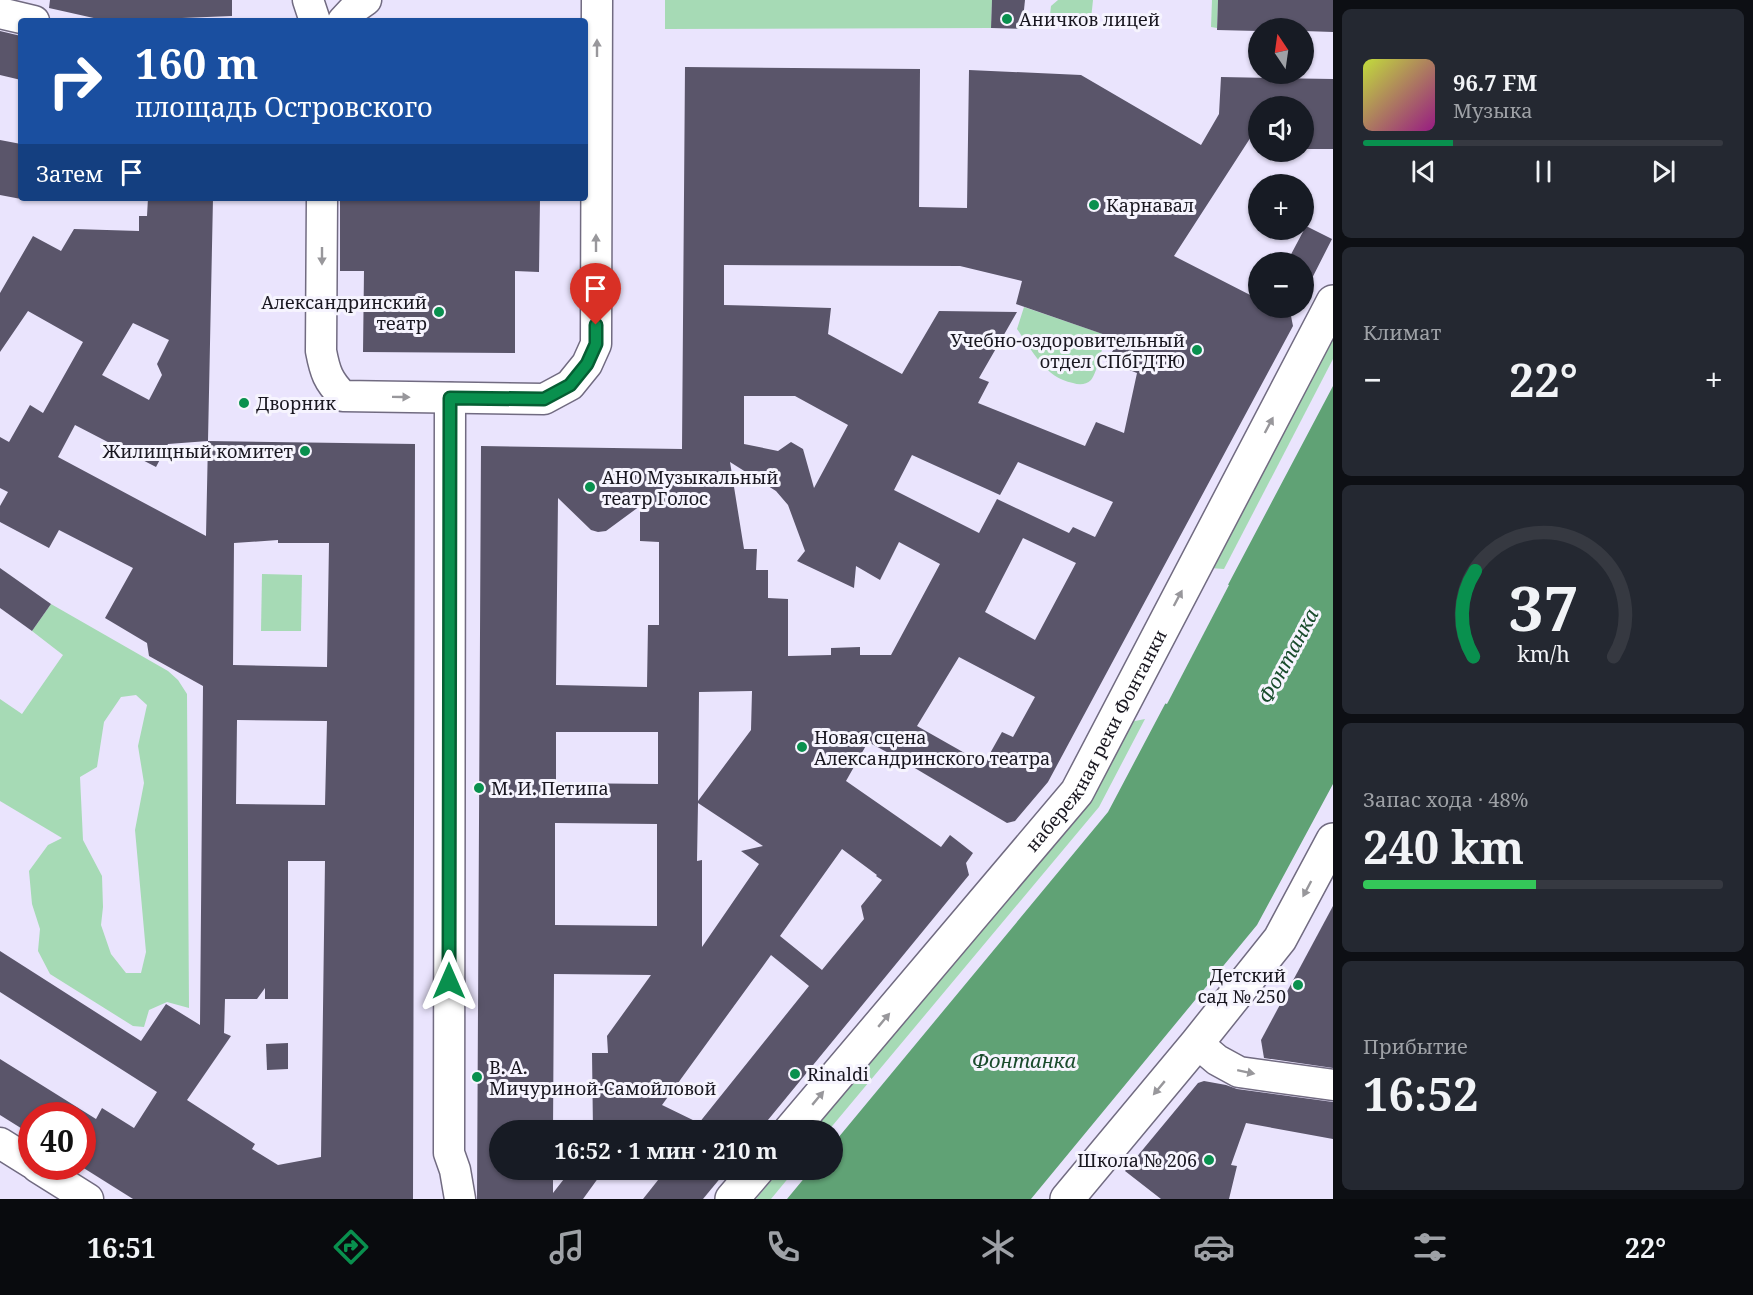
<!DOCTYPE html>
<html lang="ru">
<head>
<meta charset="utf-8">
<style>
  :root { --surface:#171b24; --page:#242831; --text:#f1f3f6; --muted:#9ea1a6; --line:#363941; --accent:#09904e }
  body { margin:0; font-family:"Noto Serif",serif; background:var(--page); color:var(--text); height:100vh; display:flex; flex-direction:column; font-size:22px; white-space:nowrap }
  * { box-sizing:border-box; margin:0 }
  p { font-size:20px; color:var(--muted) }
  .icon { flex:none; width:33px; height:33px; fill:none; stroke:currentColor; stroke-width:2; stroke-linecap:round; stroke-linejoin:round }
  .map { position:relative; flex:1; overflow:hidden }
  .panel { display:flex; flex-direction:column; gap:9px; padding:9px; background:#0d0f14; width:420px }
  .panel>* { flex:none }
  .top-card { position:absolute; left:18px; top:18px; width:570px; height:183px; border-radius:6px; box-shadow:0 2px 4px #0004; background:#1a4fa0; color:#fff; overflow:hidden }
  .needle { width:39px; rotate:347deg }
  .buttons { position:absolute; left:1248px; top:18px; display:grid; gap:12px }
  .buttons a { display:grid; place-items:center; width:66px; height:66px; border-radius:50%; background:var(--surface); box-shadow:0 2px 4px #0004; font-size:30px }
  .speed { position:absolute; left:18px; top:1102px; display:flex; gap:12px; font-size:30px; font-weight:700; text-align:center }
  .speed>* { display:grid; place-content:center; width:78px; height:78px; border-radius:50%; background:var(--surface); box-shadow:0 2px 4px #0004; line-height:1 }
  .speed .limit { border:9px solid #d22; background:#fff; color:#111 }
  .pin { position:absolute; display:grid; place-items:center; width:51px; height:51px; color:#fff; margin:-62px -26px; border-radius:50% 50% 50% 0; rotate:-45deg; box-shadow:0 0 6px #0007 }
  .pin .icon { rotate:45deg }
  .me { position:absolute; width:66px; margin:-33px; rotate:0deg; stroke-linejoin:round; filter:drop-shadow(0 0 4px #0008) }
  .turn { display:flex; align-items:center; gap:21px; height:126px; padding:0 18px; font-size:27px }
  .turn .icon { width:78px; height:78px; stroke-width:2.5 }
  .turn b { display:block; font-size:42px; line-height:51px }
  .then { display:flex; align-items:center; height:57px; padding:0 18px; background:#0003; gap:12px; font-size:22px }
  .big { font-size:45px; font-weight:700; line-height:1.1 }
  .panel .widget { flex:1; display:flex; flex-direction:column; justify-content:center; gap:9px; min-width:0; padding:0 21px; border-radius:9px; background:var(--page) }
  .panel .dial { align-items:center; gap:0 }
  .dial svg { height:156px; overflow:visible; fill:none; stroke:var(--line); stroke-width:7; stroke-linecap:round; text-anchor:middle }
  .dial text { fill:var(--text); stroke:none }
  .song { display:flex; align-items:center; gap:18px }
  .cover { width:72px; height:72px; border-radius:9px; background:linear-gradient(135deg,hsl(70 70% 55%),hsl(310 70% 35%)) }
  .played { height:6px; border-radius:3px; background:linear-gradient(90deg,var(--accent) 25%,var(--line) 25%) }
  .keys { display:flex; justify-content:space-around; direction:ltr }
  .heat { display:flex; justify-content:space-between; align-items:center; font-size:33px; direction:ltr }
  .charge { height:9px; border-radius:4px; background:linear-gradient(90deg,#34c759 48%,var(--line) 0) }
  .trip { position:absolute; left:489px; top:1120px; width:354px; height:60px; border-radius:30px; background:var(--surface); box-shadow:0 2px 4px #0004; font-weight:700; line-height:60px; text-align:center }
  .tab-bar { display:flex; height:96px; justify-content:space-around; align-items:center; background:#090b0e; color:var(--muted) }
  .tab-bar .icon { width:42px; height:42px }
  .tab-bar .selected { color:var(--accent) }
  .tab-bar b { font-size:27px; color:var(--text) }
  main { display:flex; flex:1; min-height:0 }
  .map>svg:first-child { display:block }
</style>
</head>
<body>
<main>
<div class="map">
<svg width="1333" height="1199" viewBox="0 0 1333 1199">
  <rect width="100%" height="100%" fill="#eae4fd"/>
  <g fill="#a6dab5" fill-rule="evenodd">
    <polygon points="665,0 992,0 991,28 665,29"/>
    <polygon points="1058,0 1093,0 1091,19 1050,15 1051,6"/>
    <polygon points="1212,0 1218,0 1217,28 1211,27"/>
    <path d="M1024 307 1106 335C1102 347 1098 371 1091 380 1086 385 1079 385 1073 383 1045 378 1032 350 1017 329Z"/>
    <polygon points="1333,334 1333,359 1224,569 1210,568"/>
    <polygon points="262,574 302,575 301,631 261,631"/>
    <path d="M51 604 168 671 178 680 187 694 189 1008 167 1002 149 1010 144 1027 133 1026 50 974 38 951 40 929 32 904 29 871 48 845 62 838 0 801V699L22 714 63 655 32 631ZM136 695 147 705 138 746 144 783 135 830 146 952 141 973H126L111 954 101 925 103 907 102 876 83 840 80 777 97 767 104 722 121 697Z"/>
    <polygon points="1145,719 1099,807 828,1131 812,1131 1089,801 1130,722"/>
    <polygon points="780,1170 795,1170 771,1199 756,1199"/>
  </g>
  <polygon fill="#60a275" points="1333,386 1333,784 1257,925 1031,1199 787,1199 811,1170 832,1170 833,1144 1108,812"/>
  <polygon fill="#eae4fd" points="1226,584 1229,585 1167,704 1164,703"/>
  <g fill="#5a556a" fill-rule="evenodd">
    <polygon points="50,0 232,0 232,16 107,21 49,8"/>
    <polygon points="992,0 1025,0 1022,29 991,28"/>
    <polygon points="1218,0 1333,0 1333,32 1304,31 1304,28 1258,28 1258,31 1217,30"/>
    <polygon points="0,31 21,36 21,80 0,75"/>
    <path d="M685 67 920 69 919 207 967 208 969 70 1081 75 1201 145 1219 114 1221 77 1333 79V149H1304V106H1258V126L1174 256 1258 299V308H1275L1291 316 1293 326 1048 782 1015 821 1007 823 898 758 868 742 846 781 941 847 950 835 973 853 966 863 969 875 759 1131H593L592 1053H608L607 1036 651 975 554 974 553 1131H500V1170H553V1193L571 1170H604L583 1199H477L481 446 682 449ZM724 265 960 266 1022 281 1016 304 1120 340 1106 361 1137 373 1124 433 1096 422 1085 446 978 403 989 382 979 378 1017 312 939 311 902 374 828 334 831 308 724 305ZM744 396H795L848 425 814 488 803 449 791 442 778 451 744 444ZM912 455 1000 495 1018 462 1113 502 1095 537 1073 527 1069 533 997 499 979 533 894 490ZM730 462 776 491 788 505 805 551 797 561 854 588 856 566 880 580 899 542 940 564 891 655H860V647L831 648V655L788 656V599L768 598V570H756L757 549H744ZM558 498 591 530 598 532 606 531 640 506V541L659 542V625H648L647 687 556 685ZM1023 538 1076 563 1035 640 985 612ZM959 657 1035 697 1013 737 1002 732 984 764 917 726ZM752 691 751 730 698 801 699 692ZM556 732H658V784L556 783ZM698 803 763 846 741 851 759 864 702 947V860L697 861ZM555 823 657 824V926L555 925ZM842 849 877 875 876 876 882 880 861 906 864 919 822 970 780 936ZM771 955 809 986 699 1123 662 1105Z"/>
    <polygon points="0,140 21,144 21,199 0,195"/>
    <path d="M148 198H213L208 441 168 444 156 467 75 425 58 457 206 536 208 441 415 444 413 1199H133L82 1167V1116H32V1135L0 1115V1059L96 1119 102 1108 134 1128 157 1092 0 992V951L141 1041 166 1004 200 1025 203 686 149 656 147 643 105 618 133 568 59 530 49 548 0 522V506L8 492 0 488V437L9 442 30 405 43 413 83 342 28 311 0 352V293L33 236 61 251 74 229 139 231V216H147ZM133 323 169 340 157 364 162 375 149 400 102 375ZM278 540V543H329L327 667 233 665 234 543ZM237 720 327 721 325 805 236 804ZM288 861H325L321 1157 278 1165 252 1149 255 1144 187 1100 231 1036 224 1033 225 999H257L265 988V999H288Z"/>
    <polygon points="340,198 540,198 539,272 515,271 515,353 363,352 364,271 340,271"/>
    <polygon points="1306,226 1332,239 1304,294 1304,262 1287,262"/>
    <polygon points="0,568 51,604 32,631 0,608"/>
    <polygon points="1333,906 1333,1068 1264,1058 1261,1040"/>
    <polygon points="288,1043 288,1069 267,1070 266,1044"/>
    <polygon points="1204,1081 1226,1085 1237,1089 1333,1102 1333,1139 1246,1123 1231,1165 1237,1166 1229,1199 1161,1199 1125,1171 1198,1083"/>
    <polygon points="666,1170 727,1170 703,1199 643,1199"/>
  </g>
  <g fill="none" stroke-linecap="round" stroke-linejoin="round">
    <g stroke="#716b81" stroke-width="33">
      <g id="minor">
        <polyline points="308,0 315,21"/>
        <polyline points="0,13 34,21"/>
        <polyline points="343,21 356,7 366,0"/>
        <path d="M322 198 321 351C325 372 328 381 343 396L544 399 570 385 587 364 596 344 597 0"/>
        <polyline points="450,398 449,1153 455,1170 460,1199"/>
        <polyline points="1197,1043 1217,1060 1239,1072 1333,1085"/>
        <polyline points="0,1143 32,1163"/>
        <polyline points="37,1167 88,1199"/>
      </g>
    </g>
    <g stroke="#716b81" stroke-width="36">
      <g id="major">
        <path id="s1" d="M790 1131 1077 792 1333 302"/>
        <polyline points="732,1199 757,1170"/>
        <polyline points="1067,1199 1197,1043 1280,939 1333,840"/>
      </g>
    </g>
    <use href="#minor" stroke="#fff" stroke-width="30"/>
    <use href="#major" stroke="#fff" stroke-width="33"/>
  </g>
  <defs><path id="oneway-solid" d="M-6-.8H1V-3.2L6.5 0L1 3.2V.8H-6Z" transform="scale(1.5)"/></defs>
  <g fill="#98979b">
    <use href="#oneway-solid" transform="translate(597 48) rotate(-90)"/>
    <use href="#oneway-solid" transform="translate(596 243) rotate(-90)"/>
    <use href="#oneway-solid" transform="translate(322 256) rotate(90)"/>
    <use href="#oneway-solid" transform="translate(401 397) rotate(1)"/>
    <use href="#oneway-solid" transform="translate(1269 425) rotate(-62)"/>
    <use href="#oneway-solid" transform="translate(1178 598) rotate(-62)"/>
    <use href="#oneway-solid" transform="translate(1307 889) rotate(118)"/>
    <use href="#oneway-solid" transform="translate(884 1020) rotate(-50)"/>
    <use href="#oneway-solid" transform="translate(1246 1072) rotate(12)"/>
    <use href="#oneway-solid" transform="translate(1159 1088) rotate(130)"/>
    <use href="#oneway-solid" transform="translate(818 1098) rotate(-50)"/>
  </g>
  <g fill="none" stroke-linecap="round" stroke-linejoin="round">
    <g stroke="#065e33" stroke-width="15">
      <polyline id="route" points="449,981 450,398 544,399 570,385 587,364 596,344 596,325"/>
    </g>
    <use href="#route" stroke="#09904e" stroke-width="10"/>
  </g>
  <g fill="#09904e" stroke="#f6f4fe" stroke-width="2">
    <circle cx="1007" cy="19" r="6"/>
    <circle cx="1094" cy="205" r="6"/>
    <circle cx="439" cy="312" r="6"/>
    <circle cx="1197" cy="350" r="6"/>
    <circle cx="244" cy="403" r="6"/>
    <circle cx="305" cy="451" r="6"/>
    <circle cx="590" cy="487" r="6"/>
    <circle cx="802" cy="747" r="6"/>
    <circle cx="479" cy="788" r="6"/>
    <circle cx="1298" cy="985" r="6"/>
    <circle cx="795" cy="1074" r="6"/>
    <circle cx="477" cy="1077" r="6"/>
    <circle cx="1209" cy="1160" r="6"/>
  </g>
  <g text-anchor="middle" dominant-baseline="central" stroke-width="6" stroke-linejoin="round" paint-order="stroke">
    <g font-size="18" fill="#191720" stroke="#f6f4fe" text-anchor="start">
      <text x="1019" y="19">Аничков лицей</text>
      <text x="1106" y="205">Карнавал</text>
      <text x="427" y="302" text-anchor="end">Александринский<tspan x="427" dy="21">театр</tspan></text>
      <text x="1185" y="340" text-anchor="end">Учебно-оздоровительный<tspan x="1185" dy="21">отдел СПбГДТЮ</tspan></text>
      <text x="256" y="403">Дворник</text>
      <text x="293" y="451" text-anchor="end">Жилищный комитет</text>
      <text x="602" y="477">АНО Музыкальный<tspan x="602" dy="21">театр Голос</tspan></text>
      <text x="814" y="737">Новая сцена<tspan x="814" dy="21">Александринского театра</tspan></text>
      <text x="491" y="788">М. И. Петипа</text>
      <text x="1286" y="975" text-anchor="end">Детский<tspan x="1286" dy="21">сад № 250</tspan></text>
      <text x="489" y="1067">В. А.<tspan x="489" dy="21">Мичуриной-Самойловой</tspan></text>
      <text x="807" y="1074">Rinaldi</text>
      <text x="1197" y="1160" text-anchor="end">Школа № 206</text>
    </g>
    <g font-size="18" fill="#191720" stroke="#f6f4fe">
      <text stroke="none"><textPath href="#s1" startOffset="498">набережная реки Фонтанки</textPath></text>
    </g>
    <g font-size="20" font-style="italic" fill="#1a4c2d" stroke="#f6f4fe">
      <text transform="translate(1288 656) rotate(-62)">Фонтанка</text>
      <text x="1024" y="1060">Фонтанка</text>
    </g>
  </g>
</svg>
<div class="buttons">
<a><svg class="needle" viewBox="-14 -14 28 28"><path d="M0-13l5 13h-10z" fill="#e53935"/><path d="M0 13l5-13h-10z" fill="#9ea1a6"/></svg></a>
<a><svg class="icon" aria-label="sound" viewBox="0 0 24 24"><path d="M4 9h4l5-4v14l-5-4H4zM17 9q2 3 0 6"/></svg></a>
<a>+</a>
<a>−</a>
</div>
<div class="speed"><div class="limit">40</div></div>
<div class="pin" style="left:596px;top:325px;background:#d93025"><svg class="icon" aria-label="arrive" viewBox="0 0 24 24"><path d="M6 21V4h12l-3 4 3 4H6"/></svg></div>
<svg class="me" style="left:449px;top:981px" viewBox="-20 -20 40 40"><path d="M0-17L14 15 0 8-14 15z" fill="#09904e" stroke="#fff" stroke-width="4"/></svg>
<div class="trip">16:52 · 1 мин · 210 m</div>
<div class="top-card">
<div class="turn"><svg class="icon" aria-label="right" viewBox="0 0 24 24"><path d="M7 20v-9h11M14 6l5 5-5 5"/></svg><div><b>160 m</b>площадь Островского</div></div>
<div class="then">Затем<svg class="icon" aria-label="arrive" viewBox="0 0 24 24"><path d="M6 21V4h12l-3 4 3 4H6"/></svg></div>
</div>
</div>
<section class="panel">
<div class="widget">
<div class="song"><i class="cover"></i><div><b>96.7 FM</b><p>Музыка</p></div></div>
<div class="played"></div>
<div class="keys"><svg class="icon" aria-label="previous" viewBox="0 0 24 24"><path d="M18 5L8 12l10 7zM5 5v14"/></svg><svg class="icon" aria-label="pause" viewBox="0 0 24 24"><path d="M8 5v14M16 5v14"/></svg><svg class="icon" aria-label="next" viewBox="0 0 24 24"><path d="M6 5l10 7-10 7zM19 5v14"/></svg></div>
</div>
<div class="widget"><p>Климат</p>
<div class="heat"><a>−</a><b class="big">22°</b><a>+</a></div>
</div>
<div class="widget dial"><svg viewBox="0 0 100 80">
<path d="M14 69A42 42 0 1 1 86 69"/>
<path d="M14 69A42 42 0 0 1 15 25" stroke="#09904e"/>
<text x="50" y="56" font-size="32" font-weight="700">37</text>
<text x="50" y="72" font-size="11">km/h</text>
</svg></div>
<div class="widget"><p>Запас хода · 48%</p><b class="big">240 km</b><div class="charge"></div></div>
<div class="widget"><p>Прибытие</p><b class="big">16:52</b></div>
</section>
</main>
<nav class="tab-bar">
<b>16:51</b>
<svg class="icon selected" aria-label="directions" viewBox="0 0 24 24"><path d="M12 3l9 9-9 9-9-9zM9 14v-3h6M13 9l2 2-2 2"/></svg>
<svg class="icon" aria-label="music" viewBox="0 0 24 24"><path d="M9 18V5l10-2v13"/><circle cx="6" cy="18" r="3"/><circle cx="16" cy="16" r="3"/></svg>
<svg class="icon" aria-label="phone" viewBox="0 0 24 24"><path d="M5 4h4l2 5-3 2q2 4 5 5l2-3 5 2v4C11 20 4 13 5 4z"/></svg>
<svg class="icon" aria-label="climate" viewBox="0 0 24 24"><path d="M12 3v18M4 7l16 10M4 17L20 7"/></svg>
<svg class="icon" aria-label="car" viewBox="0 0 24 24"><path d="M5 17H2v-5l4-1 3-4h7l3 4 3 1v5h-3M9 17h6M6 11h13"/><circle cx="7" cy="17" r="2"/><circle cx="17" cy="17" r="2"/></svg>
<svg class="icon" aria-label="filters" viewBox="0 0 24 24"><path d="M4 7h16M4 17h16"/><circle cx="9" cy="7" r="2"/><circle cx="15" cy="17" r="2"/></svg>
<b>22°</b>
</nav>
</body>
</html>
